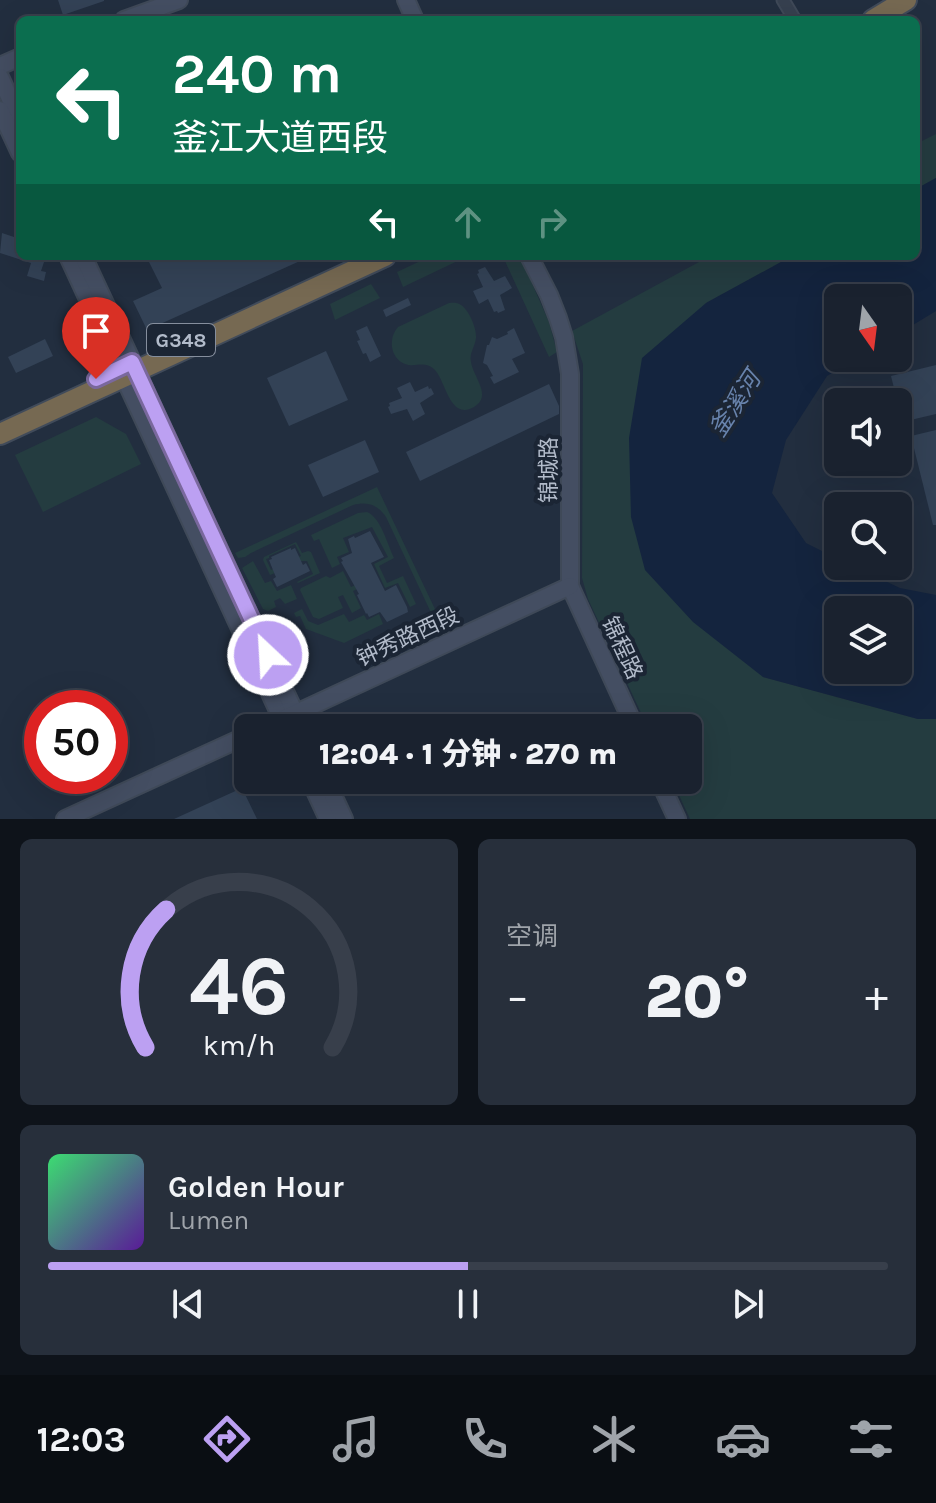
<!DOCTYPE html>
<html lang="zh">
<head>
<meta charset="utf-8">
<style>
  :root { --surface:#1a222f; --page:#272f3b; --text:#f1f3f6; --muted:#9fa4aa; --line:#383f4b; --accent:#bca0f2 }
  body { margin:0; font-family:Karla,"Noto Sans SC",sans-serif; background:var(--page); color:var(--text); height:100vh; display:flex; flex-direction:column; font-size:30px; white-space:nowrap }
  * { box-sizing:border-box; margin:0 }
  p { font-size:26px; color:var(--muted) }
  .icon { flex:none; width:44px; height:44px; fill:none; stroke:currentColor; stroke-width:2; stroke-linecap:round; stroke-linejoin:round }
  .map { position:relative; height:819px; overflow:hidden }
  .drawer { display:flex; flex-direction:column; gap:20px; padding:20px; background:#0e131a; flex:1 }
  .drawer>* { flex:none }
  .hud { position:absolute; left:16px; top:16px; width:904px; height:244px; border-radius:12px; box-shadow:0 8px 32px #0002,0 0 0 2px var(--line); background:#0b6e4f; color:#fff; overflow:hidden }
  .needle { width:52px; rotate:166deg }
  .buttons { position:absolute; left:824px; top:284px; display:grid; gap:16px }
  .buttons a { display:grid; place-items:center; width:88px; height:88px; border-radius:12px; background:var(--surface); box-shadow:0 8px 32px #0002,0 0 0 2px var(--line); font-size:40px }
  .speed { position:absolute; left:24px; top:690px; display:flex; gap:16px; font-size:40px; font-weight:700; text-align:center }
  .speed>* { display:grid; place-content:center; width:104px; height:104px; border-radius:50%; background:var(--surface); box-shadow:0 8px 32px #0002,0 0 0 2px var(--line); line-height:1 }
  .speed .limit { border:12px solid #d22; background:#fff; color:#111 }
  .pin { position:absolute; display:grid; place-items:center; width:68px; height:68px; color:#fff; margin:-82px -34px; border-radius:50% 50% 50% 0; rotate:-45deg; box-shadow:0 0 8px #0007 }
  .pin .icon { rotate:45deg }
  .me { position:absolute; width:88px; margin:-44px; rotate:335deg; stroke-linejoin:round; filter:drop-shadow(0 0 6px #0008) }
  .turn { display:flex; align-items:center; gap:28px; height:168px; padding:0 24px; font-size:36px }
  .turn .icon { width:104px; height:104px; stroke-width:2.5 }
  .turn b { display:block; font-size:56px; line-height:68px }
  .lanes { display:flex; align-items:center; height:76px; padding:0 24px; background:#0003; justify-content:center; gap:40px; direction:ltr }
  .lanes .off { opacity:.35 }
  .big { font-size:60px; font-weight:800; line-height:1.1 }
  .drawer .card { flex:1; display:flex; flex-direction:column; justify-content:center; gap:12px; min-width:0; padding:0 28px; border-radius:12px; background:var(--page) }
  .drawer .dial { align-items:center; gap:0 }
  .dial svg { height:208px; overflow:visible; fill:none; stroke:var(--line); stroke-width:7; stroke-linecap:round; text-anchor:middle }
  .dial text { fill:var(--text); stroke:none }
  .song { display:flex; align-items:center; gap:24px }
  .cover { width:96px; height:96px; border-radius:12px; background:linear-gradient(135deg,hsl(140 70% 55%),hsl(270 70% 35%)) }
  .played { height:8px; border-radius:4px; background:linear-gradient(90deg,var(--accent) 50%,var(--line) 50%) }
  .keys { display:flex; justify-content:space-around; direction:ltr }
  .heat { display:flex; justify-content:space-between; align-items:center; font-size:44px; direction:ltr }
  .drawer .tiles { flex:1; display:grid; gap:20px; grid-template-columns:1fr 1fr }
  .card:last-child { grid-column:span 2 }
  .trip { position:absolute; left:234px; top:714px; width:468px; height:80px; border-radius:12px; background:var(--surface); box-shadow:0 8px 32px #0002,0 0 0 2px var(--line); font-weight:800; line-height:80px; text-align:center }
  .tab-bar { display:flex; height:128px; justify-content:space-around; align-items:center; background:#0a0e13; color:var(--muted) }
  .tab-bar .icon { width:56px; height:56px }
  .tab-bar .on { color:var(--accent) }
  .tab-bar b { font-size:36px; color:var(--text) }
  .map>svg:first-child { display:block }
</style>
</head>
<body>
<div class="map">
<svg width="936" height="819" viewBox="0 0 936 819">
  <rect width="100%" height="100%" fill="#222e3f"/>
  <g fill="#243c40">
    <polygon points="936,134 936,178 916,189 916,144"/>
    <polygon points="431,256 468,256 403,287 397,272"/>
    <polygon points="492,256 520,256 549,322 557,352 549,357 505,261"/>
    <polygon points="710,256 792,256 706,303 763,677 918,719 936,719 936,819 690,819 672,780 688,780 688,728 648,728 588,599 582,578 583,364 572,331"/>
    <polygon points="371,284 380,298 335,320 330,304"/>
    <path d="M449 303C454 303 456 302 461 305 469 310 477 329 476 338 475 347 469 353 471 362 473 377 493 396 474 407 449 421 446 380 434 369 424 360 415 368 405 364 390 358 388 338 398 327Z"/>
    <polygon points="96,417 126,434 141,464 43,512 15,455"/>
    <path d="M377 487 443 626 442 627 434 619 386 517C378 505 368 501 353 505L251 553 245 557 238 558 235 553Z"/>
    <path d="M367 512C381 518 387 543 394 558L379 566 387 583 403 576 416 604 410 607 398 583 385 588 374 564 388 557 372 527 343 538 349 552 337 557 340 564 332 568 319 539 314 541 311 535 358 513Z"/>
    <polygon points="296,542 302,553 308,551 311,552 320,573 298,583 297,582 313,574 307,561 300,561 298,557 301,556 295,544 269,556 269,558 266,559 271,570 273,569 275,573 270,575 263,560 264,557"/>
    <polygon points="253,561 265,583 271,581 277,591 291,585 297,599 285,604 280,598 274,601 276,607 268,611 263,609 242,568"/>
    <polygon points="343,571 351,587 366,580 367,584 353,591 361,608 352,613 343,595 338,597 343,608 319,619 313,617 300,590 301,588 326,576 330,578"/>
    <polygon points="302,609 308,621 318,625 344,614 349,622 364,615 367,620 379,614 383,624 344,643 306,629 300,616 296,617 294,613"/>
  </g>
  <path fill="#14243e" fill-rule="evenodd" d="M936 178V311L898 334V298H838V358H857L827 376 786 440 772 493 806 543 838 559V566H853L900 588 936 595V719H918L763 677 693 622 645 570 631 517 629 438 642 358 706 303 792 256H916V189ZM838 610H898V670H838Z"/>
  <g fill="#334256">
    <polygon points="58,0 104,0 104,1 63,15"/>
    <polygon points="2,233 20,239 20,256 46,256 41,271 46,272 44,281 27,276 31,263 0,253"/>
    <polygon points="146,256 311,256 147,330 133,301 162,288"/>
    <polygon points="485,267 494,281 505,276 512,288 500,295 505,310 498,313 497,311 494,312 488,299 479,304 473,291 483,287 477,274 479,273 478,270"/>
    <polygon points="408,298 411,305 386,317 383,310"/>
    <polygon points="367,326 381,356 370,362 366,353 363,354 357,341 360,340 356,331"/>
    <polygon points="514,328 525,353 512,359 519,372 494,384 490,377 493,376 487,365 483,363 487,345 489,345 492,337 497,339 508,334 507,332"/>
    <polygon points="45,339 53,356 16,373 8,357"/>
    <polygon points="326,351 348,400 289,426 267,378"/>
    <polygon points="936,365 936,414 902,422 898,402 881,402 880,399 896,396 891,376"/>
    <polygon points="410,382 415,392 428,386 429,389 431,388 434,394 420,403 425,414 413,421 407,409 391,414 388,407 390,406 389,403 402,398 397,388"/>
    <polygon points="549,384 559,406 559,414 420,481 406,452"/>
    <polygon points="936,430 936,525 933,525 911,436"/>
    <polygon points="365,440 379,472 323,497 308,465"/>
    <polygon points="871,491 874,506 856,506 854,495"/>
    <polygon points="370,531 384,557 371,563 385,591 396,585 407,607 408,612 387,622 380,612 369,617 367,613 366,614 357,595 359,594 341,562 343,561 341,558 352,553 348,539 354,536 355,538"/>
    <polygon points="291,548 291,550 295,548 302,563 303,565 306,563 310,571 277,587 273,579 276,577 275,575 269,560 272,559 271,557"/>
    <polygon points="242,788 257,819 174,819"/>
  </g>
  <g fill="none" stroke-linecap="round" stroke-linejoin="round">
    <g stroke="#3f4958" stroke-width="15">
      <polyline id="street" points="783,0 795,20"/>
    </g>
    <g stroke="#3f4958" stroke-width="20">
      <g id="secondary">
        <polyline points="406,0 415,20"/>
        <polyline points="124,20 179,0"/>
        <polyline points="0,66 20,57"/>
        <polyline points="0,77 20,120"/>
        <polyline points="0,110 20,153"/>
        <polyline points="68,256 286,728"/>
        <polyline points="83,256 302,728"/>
        <polyline points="529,256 549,295 558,318 564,337 570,374 570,586 635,728"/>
        <polyline points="264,728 570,586"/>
        <polyline points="310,780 328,819"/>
        <polyline points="326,780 344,819"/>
        <polyline points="659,780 677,819"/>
        <polyline points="65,819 248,735"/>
      </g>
    </g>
    <g stroke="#414b5a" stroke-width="24">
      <g id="highway">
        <polyline points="873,20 906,0"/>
        <polyline points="0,434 385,256"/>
      </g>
    </g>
    <use href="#street" stroke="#36404f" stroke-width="11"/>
    <use href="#secondary" stroke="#444e62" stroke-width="16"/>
    <use href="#highway" stroke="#766952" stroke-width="20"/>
  </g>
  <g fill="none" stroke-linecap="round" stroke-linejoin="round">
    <g stroke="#7a689d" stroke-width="20">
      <polyline id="route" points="96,379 132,362 268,655"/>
    </g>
    <use href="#route" stroke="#bca0f2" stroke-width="14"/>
  </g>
  <g text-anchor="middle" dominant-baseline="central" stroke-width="8" stroke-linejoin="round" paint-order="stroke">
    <rect fill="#1b2534" stroke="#858e9d" stroke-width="2" x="147" y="324" width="68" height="32" rx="6"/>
    <g font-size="20" font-weight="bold" fill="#b2bbca">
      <text x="181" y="340">G348</text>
    </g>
    <g font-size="22" fill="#b2bbca" stroke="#1b2534">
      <text transform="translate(549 470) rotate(-90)">锦城路</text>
      <text transform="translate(408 637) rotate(-25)">钟秀路西段</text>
      <text transform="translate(622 648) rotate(65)">锦程路</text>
    </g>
    <g font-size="24" font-style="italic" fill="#6883ac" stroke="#1b2534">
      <text transform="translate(735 404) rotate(-57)">釜溪河</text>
    </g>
  </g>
</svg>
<div class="buttons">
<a><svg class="needle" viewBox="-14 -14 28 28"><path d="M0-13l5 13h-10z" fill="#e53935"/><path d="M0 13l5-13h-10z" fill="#9fa4aa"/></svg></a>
<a><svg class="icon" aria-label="sound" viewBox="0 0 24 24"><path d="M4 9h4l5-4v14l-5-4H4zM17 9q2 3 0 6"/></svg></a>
<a><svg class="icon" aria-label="search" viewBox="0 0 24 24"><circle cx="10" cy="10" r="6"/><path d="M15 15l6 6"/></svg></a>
<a><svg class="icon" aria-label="layers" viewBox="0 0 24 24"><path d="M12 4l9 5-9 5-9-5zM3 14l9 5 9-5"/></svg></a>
</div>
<div class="speed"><div class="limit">50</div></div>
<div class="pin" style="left:96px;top:379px;background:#d93025"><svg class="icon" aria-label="arrive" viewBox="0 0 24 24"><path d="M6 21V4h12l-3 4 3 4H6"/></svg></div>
<svg class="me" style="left:268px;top:655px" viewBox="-20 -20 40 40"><circle r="17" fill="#bca0f2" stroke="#fff" stroke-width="3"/><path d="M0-11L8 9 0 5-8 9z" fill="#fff"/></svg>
<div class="trip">12:04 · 1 分钟 · 270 m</div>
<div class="hud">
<div class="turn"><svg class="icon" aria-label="left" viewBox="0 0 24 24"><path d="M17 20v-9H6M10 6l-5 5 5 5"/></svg><div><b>240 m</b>釜江大道西段</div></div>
<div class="lanes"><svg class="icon" aria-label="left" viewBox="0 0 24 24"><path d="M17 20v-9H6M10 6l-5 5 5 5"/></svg><svg class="icon off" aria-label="ahead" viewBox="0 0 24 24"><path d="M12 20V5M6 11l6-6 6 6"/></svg><svg class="icon off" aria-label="right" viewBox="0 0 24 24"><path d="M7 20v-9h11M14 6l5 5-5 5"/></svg></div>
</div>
</div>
<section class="drawer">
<div class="tiles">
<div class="card dial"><svg viewBox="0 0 100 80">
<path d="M14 69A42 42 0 1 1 86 69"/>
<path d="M14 69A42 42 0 0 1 22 16" stroke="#bca0f2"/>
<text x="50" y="56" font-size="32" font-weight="700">46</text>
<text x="50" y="72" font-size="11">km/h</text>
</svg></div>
<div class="card"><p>空调</p>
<div class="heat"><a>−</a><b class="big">20°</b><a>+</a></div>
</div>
<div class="card">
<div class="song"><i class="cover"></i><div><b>Golden Hour</b><p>Lumen</p></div></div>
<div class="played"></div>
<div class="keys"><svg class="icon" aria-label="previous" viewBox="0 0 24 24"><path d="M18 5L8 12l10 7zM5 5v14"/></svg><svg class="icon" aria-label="pause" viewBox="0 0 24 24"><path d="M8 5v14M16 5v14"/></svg><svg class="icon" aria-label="next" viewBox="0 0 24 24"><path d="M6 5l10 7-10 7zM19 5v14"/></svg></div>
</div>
</div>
</section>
<nav class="tab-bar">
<b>12:03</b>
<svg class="icon on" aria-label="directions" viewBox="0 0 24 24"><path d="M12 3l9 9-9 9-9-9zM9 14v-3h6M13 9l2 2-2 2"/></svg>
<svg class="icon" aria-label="music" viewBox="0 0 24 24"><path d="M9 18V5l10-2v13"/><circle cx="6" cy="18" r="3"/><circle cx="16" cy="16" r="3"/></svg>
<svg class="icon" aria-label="phone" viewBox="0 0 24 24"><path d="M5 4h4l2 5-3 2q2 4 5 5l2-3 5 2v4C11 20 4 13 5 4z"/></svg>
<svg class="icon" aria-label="climate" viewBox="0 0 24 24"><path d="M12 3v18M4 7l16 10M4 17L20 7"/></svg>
<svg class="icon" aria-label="car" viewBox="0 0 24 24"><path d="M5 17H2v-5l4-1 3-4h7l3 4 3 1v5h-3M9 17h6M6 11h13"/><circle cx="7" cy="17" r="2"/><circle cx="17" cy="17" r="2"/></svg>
<svg class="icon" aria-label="filters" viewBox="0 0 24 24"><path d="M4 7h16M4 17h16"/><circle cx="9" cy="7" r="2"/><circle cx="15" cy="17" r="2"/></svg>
</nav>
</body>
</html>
